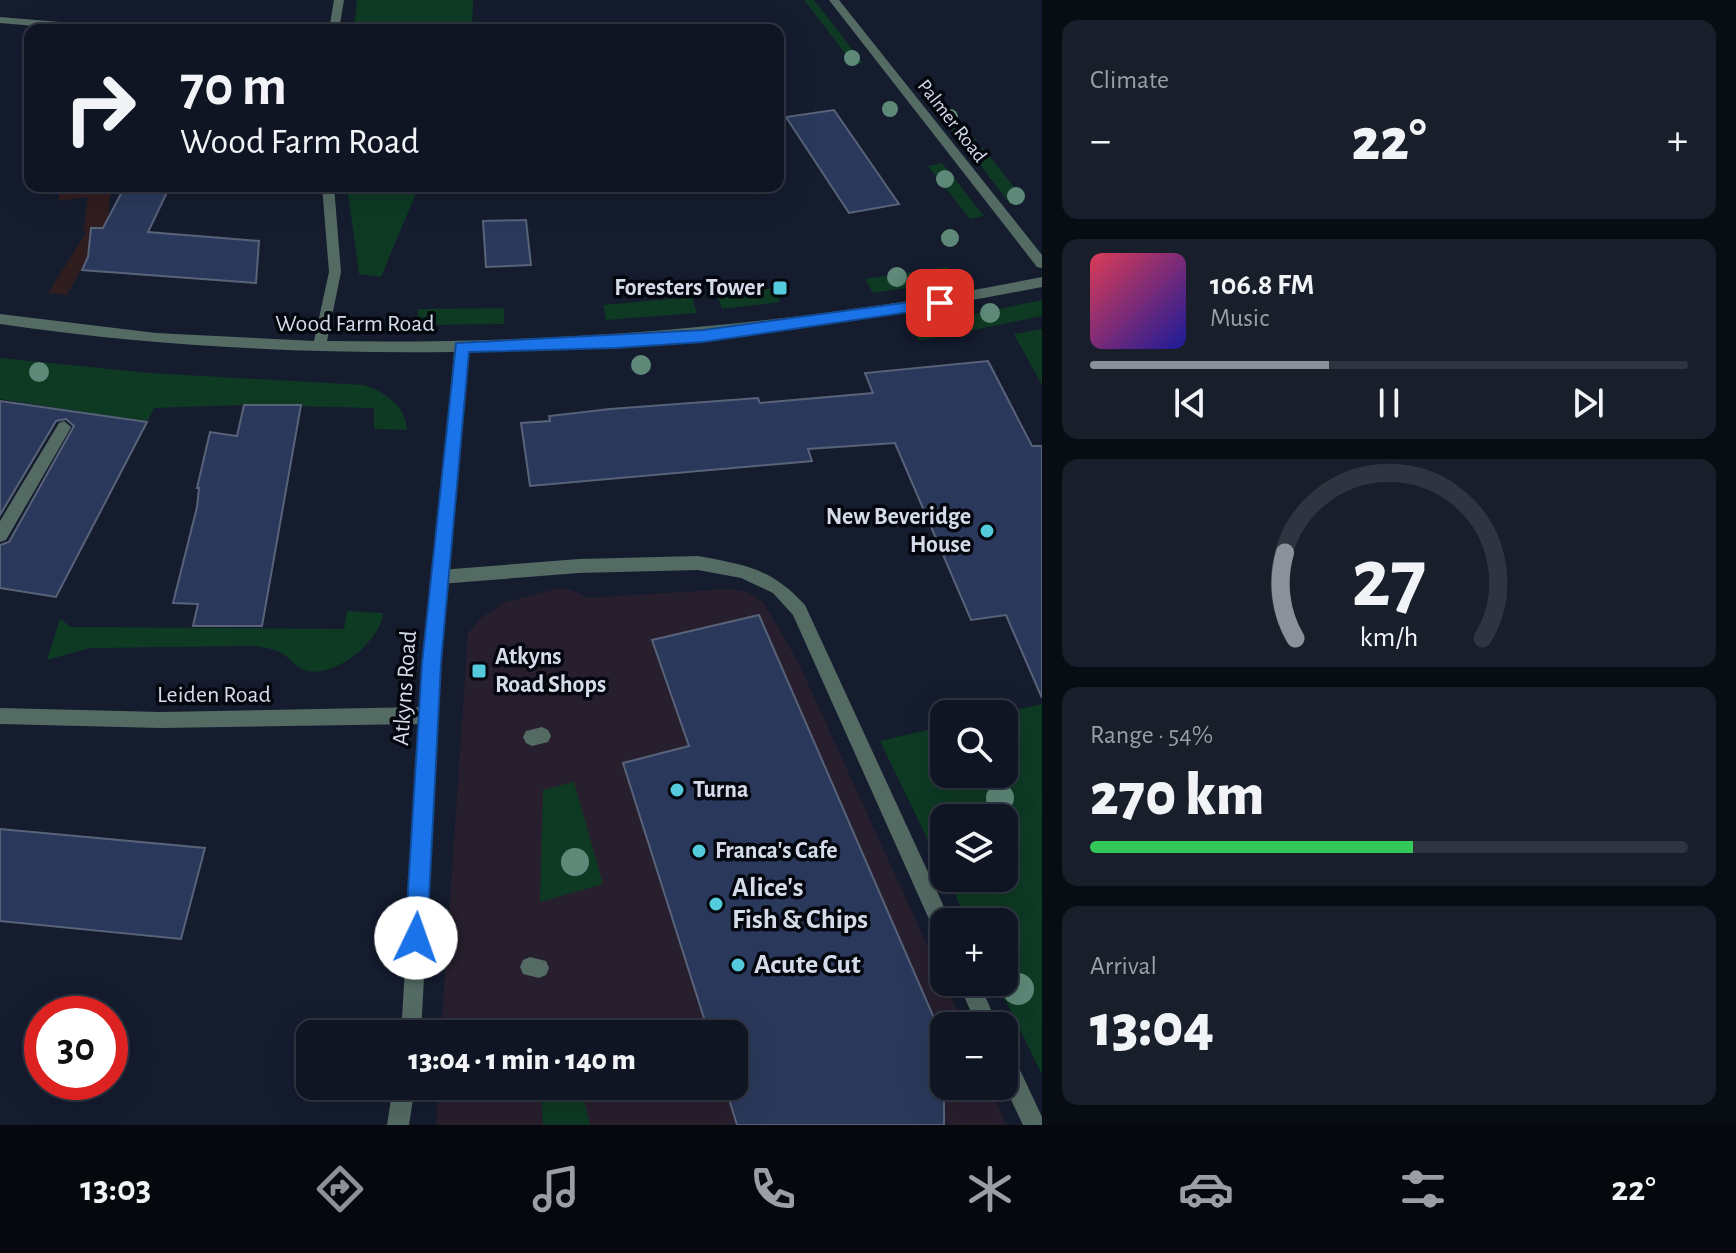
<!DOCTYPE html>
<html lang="en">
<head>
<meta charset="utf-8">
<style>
  :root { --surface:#0f1522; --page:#181e2a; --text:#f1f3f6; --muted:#9b9fa5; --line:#2f3440; --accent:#8c9099 }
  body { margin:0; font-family:"Alegreya Sans",sans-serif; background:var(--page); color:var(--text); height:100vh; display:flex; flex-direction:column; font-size:30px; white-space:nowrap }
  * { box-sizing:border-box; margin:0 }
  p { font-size:26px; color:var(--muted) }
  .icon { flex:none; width:44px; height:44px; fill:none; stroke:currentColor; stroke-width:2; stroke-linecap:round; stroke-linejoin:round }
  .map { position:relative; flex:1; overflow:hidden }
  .details { display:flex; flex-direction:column; gap:20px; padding:20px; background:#080c13; width:694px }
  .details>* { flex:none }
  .guide { position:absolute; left:24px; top:24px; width:760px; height:168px; border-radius:16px; box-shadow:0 8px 32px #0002,0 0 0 2px var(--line); background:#0f1522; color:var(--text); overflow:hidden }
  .controls { position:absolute; left:930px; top:700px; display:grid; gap:16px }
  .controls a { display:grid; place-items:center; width:88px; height:88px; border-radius:16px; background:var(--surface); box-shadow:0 8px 32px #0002,0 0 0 2px var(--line); font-size:40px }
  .speed { position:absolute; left:24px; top:996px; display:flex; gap:16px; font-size:40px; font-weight:700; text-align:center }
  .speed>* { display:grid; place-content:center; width:104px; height:104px; border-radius:50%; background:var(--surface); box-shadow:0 8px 32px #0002,0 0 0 2px var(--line); line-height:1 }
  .speed .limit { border:12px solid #d22; background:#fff; color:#111 }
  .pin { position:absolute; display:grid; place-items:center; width:68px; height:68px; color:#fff; margin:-34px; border-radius:16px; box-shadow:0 4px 12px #0006 }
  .me { position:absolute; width:88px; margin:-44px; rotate:3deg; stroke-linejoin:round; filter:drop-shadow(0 0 6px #0008) }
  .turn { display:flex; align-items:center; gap:28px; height:168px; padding:0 24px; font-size:36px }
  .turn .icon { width:104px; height:104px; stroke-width:2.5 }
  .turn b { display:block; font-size:56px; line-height:68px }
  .big { font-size:60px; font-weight:800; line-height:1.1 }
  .details .widget { flex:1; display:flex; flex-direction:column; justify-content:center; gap:12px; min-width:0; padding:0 28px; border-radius:16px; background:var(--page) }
  .details .dial { align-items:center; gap:0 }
  .dial svg { height:208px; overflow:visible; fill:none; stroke:var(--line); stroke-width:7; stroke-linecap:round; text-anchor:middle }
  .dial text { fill:var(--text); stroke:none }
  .song { display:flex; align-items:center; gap:24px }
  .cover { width:96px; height:96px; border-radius:12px; background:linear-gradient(135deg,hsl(350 70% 55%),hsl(240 70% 35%)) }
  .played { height:8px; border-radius:4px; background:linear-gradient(90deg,var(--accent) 40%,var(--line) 40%) }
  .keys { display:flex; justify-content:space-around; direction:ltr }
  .heat { display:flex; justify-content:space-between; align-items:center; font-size:44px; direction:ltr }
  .charge { height:12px; border-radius:6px; background:linear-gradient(90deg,#34c759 54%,var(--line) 0) }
  .trip { position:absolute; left:296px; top:1020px; width:452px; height:80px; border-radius:16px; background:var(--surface); box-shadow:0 8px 32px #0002,0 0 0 2px var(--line); font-weight:800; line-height:80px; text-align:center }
  .tabs { display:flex; height:128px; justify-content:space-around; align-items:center; background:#06080e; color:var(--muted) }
  .tabs .icon { width:56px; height:56px }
  .tabs .selected { color:var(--accent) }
  .tabs b { font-size:36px; color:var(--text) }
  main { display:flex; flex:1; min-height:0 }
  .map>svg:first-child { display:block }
</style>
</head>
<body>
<main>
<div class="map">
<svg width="1042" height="1125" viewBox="0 0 1042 1125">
  <rect width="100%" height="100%" fill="#141c2e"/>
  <polygon fill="#281f2e" points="560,588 572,590 588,598 729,589 747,592 764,603 798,662 964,1026 944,1026 944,1086 990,1086 1006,1125 436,1125 438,1086 734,1086 734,1034 441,1034 468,633 482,617 506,602"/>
  <polygon fill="#301d1f" points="61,186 111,186 108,219 67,295 48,293 86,233 83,232 88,197 58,201"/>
  <g fill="#0e3a24">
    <polygon points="357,0 473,0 472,30 354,30"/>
    <polygon points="804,0 814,0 863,63 854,65"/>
    <polygon points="935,92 977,141 963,144 921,94"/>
    <polygon points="983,148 1025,201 1010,204 969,150"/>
    <polygon points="942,163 984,216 970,219 928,166"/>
    <polygon points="347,186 419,186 381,277 359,274"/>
    <polygon points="947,267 956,280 873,293 865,279"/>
    <polygon points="774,288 780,302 722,309 717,295"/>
    <polygon points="692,297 697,313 606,320 603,305"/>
    <polygon points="1042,300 1042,316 919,341 911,327"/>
    <polygon points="504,308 504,324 417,325 418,309"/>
    <polygon points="1042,329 1042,385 1014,334"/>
    <path d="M0 358 149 373 364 385C385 392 406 406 407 430L374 429V408L244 405 154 408 147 422 0 399Z"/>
    <path d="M347 611 383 613C381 640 337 677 308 671 297 669 291 659 282 653 275 649 265 648 257 646L90 648 47 660 60 619 71 627 344 629Z"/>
    <polygon points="1042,704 1042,1075 997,982 1004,982 1004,922 968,922 947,878 1004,878 1004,818 944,818 944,873 880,741 944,726 944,774 1004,774 1004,714 996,714"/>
    <polygon points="574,782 603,884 540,902 543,790"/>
    <polygon points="541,1086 581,1086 590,1125 543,1125"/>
  </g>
  <g fill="#2a395b" stroke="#586279" stroke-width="2">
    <polygon points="834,110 899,204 849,213 786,117"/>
    <polygon points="125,186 170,186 148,232 259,241 256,283 82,270 88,257 91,228 103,228"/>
    <polygon points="526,220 531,265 486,267 483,221"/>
    <polygon points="988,361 1032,446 1042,446 1042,698 1006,615 971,620 895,443 808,449 812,461 530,486 521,423 550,421 549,416 610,409 758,398 760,403 873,393 865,373"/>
    <polygon points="0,401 147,422 56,597 0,588 0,545 9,542 74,426 66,419 56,421 0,515"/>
    <polygon points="244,405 301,405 262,626 193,626 198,604 173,603 197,507 199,488 197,488 210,432 237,436"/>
    <polygon points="759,615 944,1041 944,1125 737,1125 725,1086 734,1086 734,1034 709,1034 623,763 689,746 652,640"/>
    <polygon points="0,829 205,848 181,939 0,921"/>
  </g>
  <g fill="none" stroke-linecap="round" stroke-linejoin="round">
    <g fill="#546b64" fill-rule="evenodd">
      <polygon points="64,421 71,427 69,431 6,540 0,542 0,521 59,423"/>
      <path d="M698 556C746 565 771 568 805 605L951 922H944V940L937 937 793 615 773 593 741 578 698 570 579 573 440 584 434 582 432 577 434 572 440 570 579 559Z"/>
      <polygon points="958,982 979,982 998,1026 977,1026"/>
      <polygon points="1004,1050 1012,1053 1042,1117 1042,1125 1023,1125 1004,1085"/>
    </g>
    <g fill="#546b64" fill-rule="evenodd">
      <polygon points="542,727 548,730 551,736 548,742 532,746 526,743 523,737 526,731"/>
      <polygon points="530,957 546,961 549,968 546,975 539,978 523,974 520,967 523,960"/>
    </g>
    <g fill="#546b64" fill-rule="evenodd">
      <polygon points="334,0 344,0 339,30 329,30"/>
      <polygon points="829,0 839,0 1042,255 1042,268 1037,267"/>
      <polygon points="0,17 119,27 124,30 82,30 0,23"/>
      <path d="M322 186H334L341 272 327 341C568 345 806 324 1042 277V287C852 324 661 348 467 351L442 637 421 1034H401L420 724 161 728 0 724V708L161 712 421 707 454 352C302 354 151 346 0 324V314L156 333 314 341 329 272Z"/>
      <polygon points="393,1086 415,1086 409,1125 387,1125"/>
    </g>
  </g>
  <g fill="#5e8979">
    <circle cx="852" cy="58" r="8"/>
    <circle cx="890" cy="109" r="8"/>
    <circle cx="950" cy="117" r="8"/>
    <circle cx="945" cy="179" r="9"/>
    <circle cx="1016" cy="196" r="9"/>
    <circle cx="950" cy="238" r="9"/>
    <circle cx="897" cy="277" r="10"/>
    <circle cx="990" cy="313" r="10"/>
    <circle cx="641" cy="365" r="10"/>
    <circle cx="39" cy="372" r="10"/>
    <circle cx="1000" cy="798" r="14"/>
    <circle cx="575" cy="862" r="14"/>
    <circle cx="1018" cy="989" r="16"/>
  </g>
  <polygon fill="#1a73e8" stroke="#114b97" stroke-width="2" points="940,298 945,299 945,307 703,342 616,348 469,352 441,663 427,938 424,946 416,950 408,946 405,938 422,663 456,343 703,330"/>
  <g fill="#54cadd" stroke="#04070e" stroke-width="3">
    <rect x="772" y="280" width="16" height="16" rx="4"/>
    <circle cx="987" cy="531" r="8"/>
    <rect x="471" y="663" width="16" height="16" rx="4"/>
    <circle cx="677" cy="790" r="8"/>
    <circle cx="699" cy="851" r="8"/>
    <circle cx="716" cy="904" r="8"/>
    <circle cx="738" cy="965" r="8"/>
  </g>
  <g text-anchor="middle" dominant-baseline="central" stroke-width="7" stroke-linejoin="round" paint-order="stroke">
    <g font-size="20" fill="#d5dbe9" stroke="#04070e">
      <text transform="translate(952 121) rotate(52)">Palmer Road</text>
    </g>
    <g font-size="24" font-weight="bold" fill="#d5dbe9" stroke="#04070e" text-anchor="start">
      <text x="764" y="288" text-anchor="end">Foresters Tower</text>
      <text x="971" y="517" text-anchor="end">New Beveridge<tspan x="971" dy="28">House</tspan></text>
      <text x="495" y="657">Atkyns<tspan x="495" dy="28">Road Shops</tspan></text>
      <text x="693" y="790">Turna</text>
      <text x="715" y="851">Franca's Cafe</text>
    </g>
    <g font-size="24" fill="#d5dbe9" stroke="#04070e">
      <text x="355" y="324">Wood Farm Road</text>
      <text transform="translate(405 688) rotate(-86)">Atkyns Road</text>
      <text x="214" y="695">Leiden Road</text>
    </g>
    <g font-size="28" font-weight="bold" fill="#d5dbe9" stroke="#04070e" text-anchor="start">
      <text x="732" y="888">Alice's<tspan x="732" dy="32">Fish &amp; Chips</tspan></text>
      <text x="754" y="965">Acute Cut</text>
    </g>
  </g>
</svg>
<div class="controls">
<a><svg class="icon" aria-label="search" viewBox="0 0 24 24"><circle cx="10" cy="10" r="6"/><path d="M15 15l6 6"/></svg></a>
<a><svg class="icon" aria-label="layers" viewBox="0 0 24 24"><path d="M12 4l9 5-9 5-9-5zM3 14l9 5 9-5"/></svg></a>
<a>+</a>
<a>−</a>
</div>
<div class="speed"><div class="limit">30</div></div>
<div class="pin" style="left:940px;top:303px;background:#d93025"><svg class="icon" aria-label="arrive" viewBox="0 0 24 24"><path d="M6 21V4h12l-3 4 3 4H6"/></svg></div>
<svg class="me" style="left:416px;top:938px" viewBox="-20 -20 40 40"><circle r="19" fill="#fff"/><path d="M0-13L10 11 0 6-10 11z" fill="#1a73e8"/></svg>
<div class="trip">13:04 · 1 min · 140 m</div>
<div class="guide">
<div class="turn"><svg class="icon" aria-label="right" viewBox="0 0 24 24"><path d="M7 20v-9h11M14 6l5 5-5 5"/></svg><div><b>70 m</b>Wood Farm Road</div></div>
</div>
</div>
<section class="details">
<div class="widget"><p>Climate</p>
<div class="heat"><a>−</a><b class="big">22°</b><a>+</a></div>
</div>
<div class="widget">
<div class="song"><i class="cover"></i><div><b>106.8 FM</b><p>Music</p></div></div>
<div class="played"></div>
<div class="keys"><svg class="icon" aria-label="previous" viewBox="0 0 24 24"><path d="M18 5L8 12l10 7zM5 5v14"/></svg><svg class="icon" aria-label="pause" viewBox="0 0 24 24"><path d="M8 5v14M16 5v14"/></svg><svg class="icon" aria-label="next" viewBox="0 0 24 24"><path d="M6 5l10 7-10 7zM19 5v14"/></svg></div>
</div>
<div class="widget dial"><svg viewBox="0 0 100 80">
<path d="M14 69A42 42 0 1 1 86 69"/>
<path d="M14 69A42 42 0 0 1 10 36" stroke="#8c9099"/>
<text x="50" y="56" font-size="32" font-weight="700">27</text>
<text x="50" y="72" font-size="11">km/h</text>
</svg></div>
<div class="widget"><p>Range · 54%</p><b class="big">270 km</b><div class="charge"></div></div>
<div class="widget"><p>Arrival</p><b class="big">13:04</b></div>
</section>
</main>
<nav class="tabs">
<b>13:03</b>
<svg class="icon selected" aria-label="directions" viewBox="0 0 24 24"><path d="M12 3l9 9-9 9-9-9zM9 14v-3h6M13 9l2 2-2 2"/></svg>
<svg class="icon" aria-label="music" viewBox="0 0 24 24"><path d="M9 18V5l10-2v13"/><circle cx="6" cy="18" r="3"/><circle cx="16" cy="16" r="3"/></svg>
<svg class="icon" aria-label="phone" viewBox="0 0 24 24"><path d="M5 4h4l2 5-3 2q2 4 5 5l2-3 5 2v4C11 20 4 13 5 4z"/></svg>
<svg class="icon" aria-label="climate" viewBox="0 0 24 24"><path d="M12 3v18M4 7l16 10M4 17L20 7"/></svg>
<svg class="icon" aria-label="car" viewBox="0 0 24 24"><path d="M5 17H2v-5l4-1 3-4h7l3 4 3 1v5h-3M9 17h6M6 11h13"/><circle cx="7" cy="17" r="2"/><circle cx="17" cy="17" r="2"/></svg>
<svg class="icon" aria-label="filters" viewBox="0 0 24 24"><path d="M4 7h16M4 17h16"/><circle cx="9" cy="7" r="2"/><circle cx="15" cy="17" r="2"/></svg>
<b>22°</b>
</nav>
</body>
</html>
